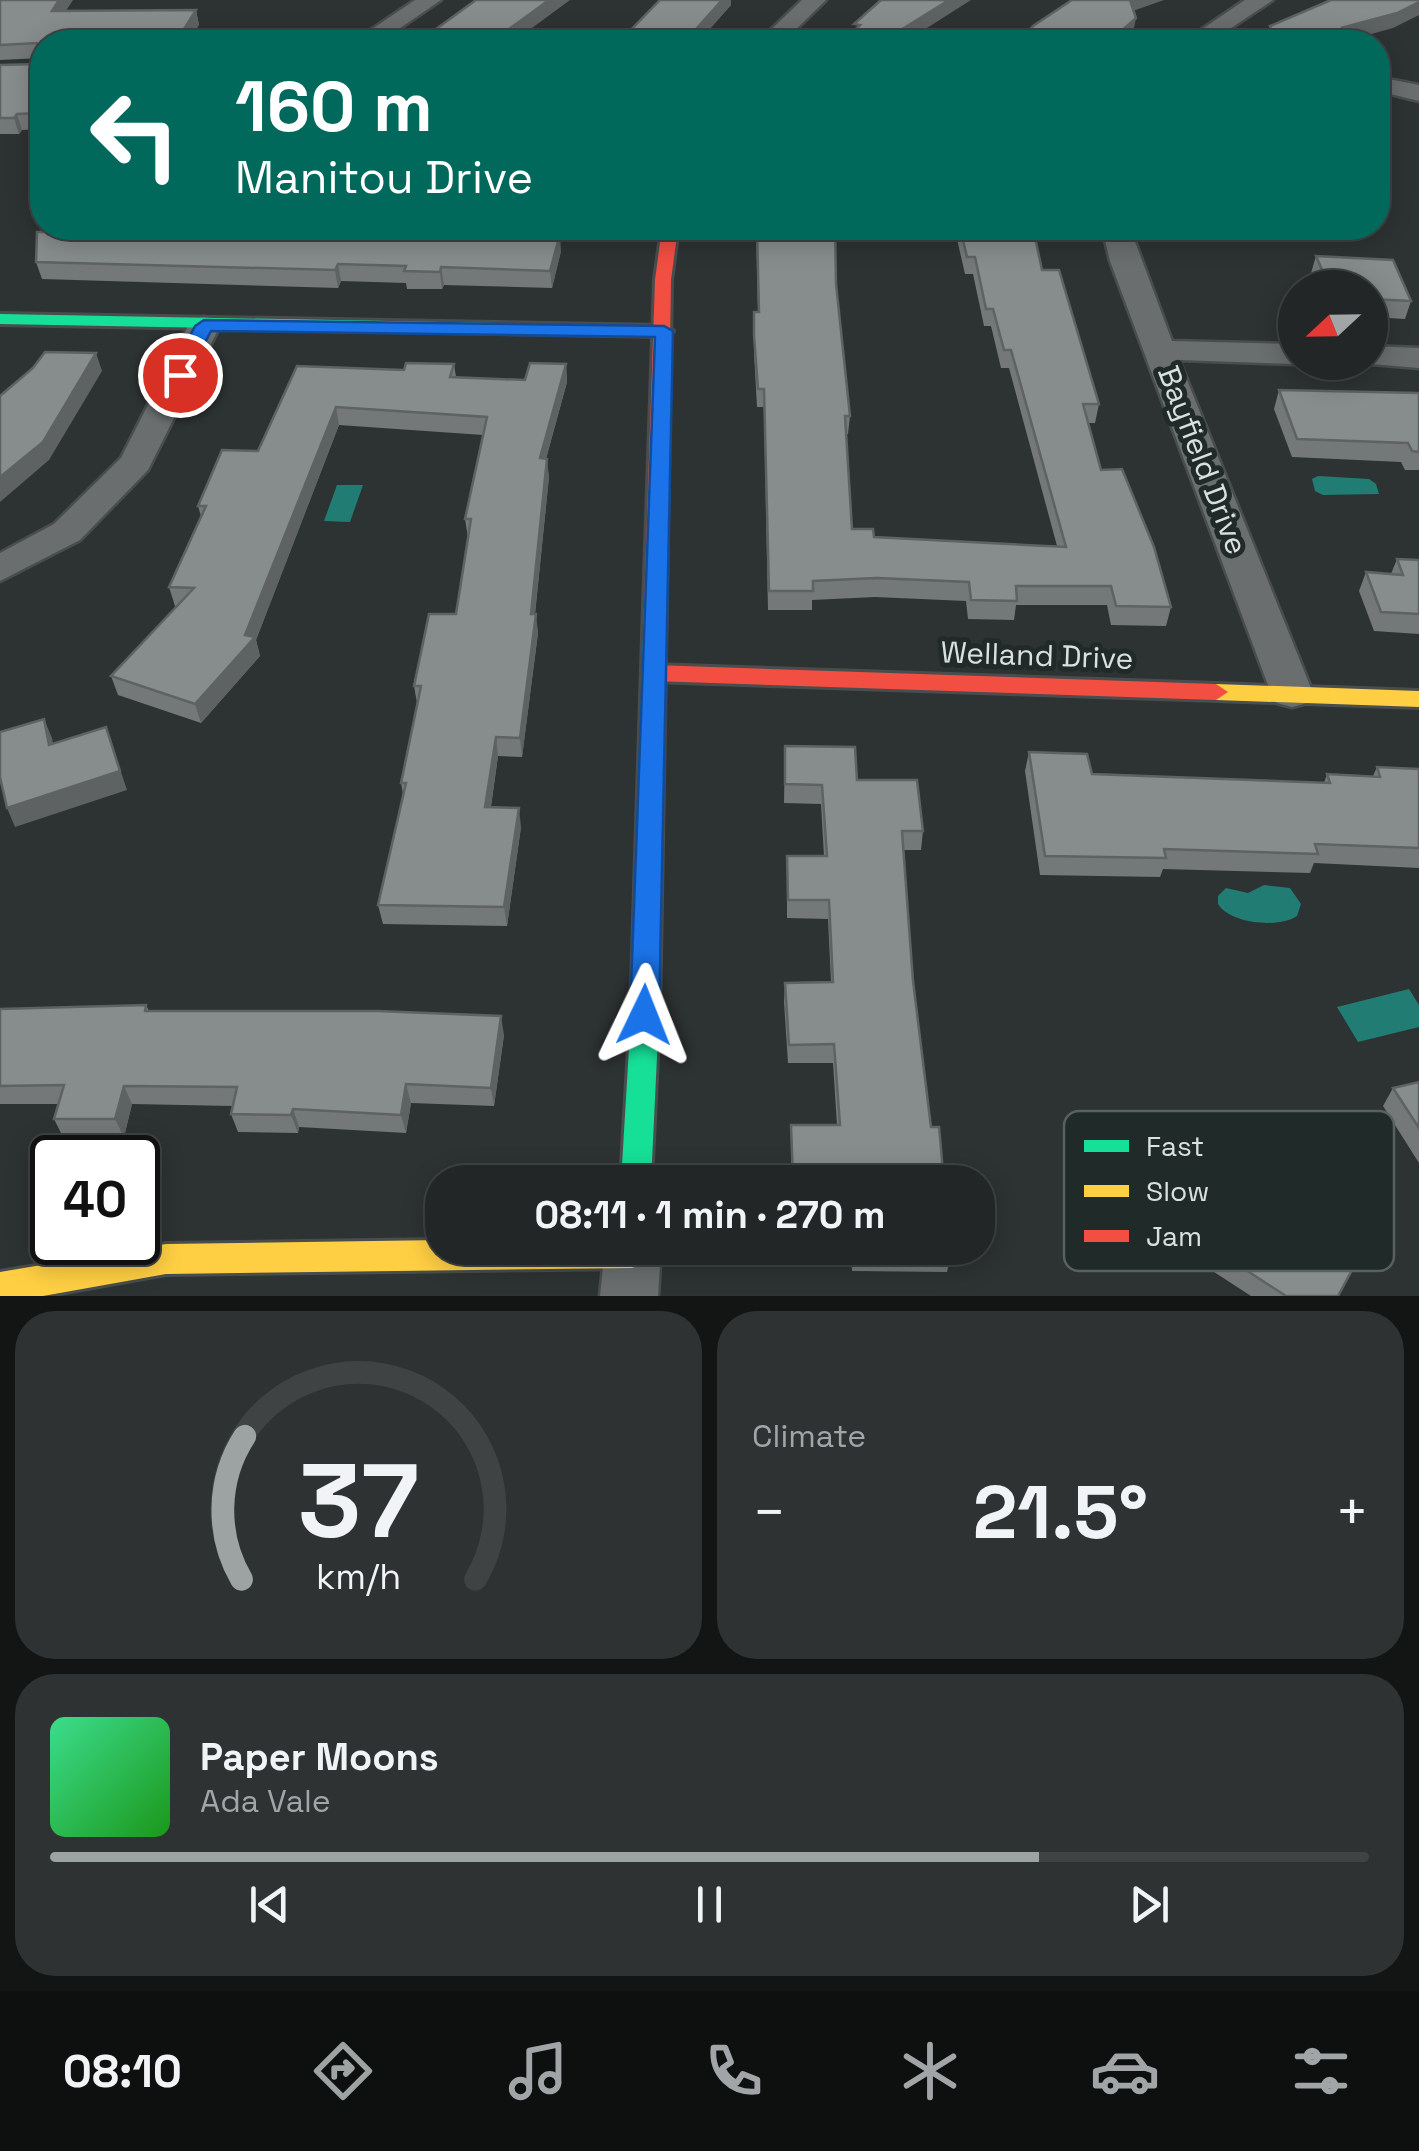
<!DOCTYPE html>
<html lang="en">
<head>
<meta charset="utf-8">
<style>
  :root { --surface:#222626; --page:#2e3232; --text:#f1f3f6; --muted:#a2a5a7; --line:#3f4343; --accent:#9da3a2 }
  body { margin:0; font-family:"Space Grotesk",sans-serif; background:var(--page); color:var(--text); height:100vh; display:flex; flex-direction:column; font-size:38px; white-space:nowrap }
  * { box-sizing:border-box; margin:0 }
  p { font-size:32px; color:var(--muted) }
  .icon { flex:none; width:55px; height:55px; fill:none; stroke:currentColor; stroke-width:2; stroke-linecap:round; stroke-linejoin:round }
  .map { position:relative; height:1296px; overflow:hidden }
  .drawer { display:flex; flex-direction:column; gap:15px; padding:15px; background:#131515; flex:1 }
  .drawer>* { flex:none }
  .banner { position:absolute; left:30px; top:30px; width:1360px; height:210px; border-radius:40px; box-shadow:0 5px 25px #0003,0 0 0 2px var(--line); background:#00695c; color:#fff; overflow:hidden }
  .needle { width:65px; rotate:248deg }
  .fabs { position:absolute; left:1278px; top:270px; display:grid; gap:20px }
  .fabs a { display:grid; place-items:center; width:110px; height:110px; border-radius:50%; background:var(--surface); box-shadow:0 5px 25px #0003,0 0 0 2px var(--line); font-size:50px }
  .speed { position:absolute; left:30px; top:1135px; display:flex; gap:20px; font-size:50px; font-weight:700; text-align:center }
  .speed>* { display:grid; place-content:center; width:130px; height:130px; border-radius:50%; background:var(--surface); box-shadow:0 5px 25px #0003,0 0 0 2px var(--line); line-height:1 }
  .speed .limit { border:5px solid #111; border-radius:15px; background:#fff; color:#111 }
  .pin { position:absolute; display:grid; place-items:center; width:85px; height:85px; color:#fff; margin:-42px; border:5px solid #fff; border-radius:50%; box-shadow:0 2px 10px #0007 }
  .me { position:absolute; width:110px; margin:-55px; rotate:2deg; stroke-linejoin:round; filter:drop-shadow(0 0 8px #0008) }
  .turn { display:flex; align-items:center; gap:35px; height:210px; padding:0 40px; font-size:45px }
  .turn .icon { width:130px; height:130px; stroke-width:2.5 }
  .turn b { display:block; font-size:70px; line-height:85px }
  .big { font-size:75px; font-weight:600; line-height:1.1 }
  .drawer .tile { flex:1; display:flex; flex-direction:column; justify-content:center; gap:15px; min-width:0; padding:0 35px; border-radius:40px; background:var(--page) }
  .drawer .dial { align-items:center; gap:0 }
  .dial svg { height:260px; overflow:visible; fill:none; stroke:var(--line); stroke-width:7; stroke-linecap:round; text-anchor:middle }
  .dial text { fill:var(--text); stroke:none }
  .song { display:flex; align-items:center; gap:30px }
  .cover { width:120px; height:120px; border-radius:15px; background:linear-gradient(135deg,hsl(150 70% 55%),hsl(120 70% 35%)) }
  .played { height:10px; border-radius:5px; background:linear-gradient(90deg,var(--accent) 75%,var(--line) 75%) }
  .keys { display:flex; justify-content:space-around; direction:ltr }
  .heat { display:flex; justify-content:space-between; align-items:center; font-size:55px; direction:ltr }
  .drawer .tiles { flex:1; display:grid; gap:15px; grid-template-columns:1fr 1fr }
  .tile:last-child { grid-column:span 2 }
  .trip { position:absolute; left:425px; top:1165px; width:570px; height:100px; border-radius:40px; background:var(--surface); box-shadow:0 5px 25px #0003,0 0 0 2px var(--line); font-weight:600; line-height:100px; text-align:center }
  .tabs { display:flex; height:160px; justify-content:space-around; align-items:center; background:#0e0f0f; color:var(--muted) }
  .tabs .icon { width:70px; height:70px }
  .tabs .selected { color:var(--accent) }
  .tabs b { font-size:45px; color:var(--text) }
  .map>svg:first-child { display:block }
</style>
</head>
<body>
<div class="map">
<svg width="1419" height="1296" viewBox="0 0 1419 1296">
  <rect width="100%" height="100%" fill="#2d3232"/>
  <g fill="#217d73">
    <polygon points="1318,476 1369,479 1376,484 1379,494 1323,495 1315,491 1312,479"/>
    <polygon points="337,485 363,485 350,522 324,521"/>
    <path d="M1264 885 1290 888 1301 904 1297 916C1278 929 1229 923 1218 904V896L1226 888 1248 893Z"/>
    <polygon points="1409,989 1419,1005 1419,1027 1358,1042 1337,1007"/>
  </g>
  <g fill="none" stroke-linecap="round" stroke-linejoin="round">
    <g stroke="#494d4d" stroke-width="5">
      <g id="street">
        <polygon points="415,0 441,0 380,42 353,42"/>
        <polygon points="802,0 826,0 783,42 758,42"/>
        <polygon points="1245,0 1273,0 1210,42 1183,42"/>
        <polygon points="1378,77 1419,85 1419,101 1378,91"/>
        <polygon points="1102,228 1130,228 1172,341 1295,344 1295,362 1300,362 1295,364 1179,360 1313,693 1307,703 1292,707 1277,703 1271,693 1110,261"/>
        <polygon points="204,317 215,319 220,326 148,470 80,540 0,581 0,553 54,524 121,458 188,326 193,319"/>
        <polygon points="1370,346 1419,348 1419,368 1359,363 1370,362"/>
        <polygon points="605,1248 661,1248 658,1296 600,1296"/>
      </g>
    </g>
    <g stroke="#494d4d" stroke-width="6">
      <g id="fast">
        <polygon points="0,314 664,326 673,331 664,336 0,324"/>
        <polygon points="655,598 666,605 659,1015 651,1182 621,1182 631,1015 644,605"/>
      </g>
    </g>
    <g stroke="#494d4d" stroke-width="6">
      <g id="slow">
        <polygon points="1216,684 1419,691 1419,707 1216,700 1204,692"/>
        <polygon points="442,1240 442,1248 645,1248 648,1253 643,1264 632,1268 166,1274 43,1296 0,1296 0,1272 166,1244"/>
      </g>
    </g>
    <g stroke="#494d4d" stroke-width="6">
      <g id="jam">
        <polygon points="662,228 678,228 671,280 666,605 655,612 644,605 655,280"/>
        <polygon points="654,665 1216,684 1228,692 1216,700 654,681 643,673"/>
      </g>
    </g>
    <use href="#street" fill="#6a6e6e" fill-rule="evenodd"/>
    <use href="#fast" fill="#16e098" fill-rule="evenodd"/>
    <use href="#slow" fill="#ffcf43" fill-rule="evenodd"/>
    <use href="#jam" fill="#f24e42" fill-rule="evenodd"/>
  </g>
  <g fill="#747878">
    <polygon points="0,0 66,10 196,10 199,25 42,42 42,129 22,130 19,134 0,134 0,65 38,64 41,60 41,58 0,60"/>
    <polygon points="660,0 731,0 731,5 698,42 622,42 622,39"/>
    <polygon points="756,228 836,284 850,416 848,434 846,434 852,529 874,537 1057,546 1009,368 1001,368 991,326 984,326 973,274 965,274 957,239 958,228 1033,228 1042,270 1099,404 1095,423 1088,423 1101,470 1171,607 1166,626 1111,625 1107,605 1016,605 1014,620 968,619 966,601 875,597 812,600 812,610 768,610 764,407 757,407 754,353 754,312 758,312"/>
    <polygon points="210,232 561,251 552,288 444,285 442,289 407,289 406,283 341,281 338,288 42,279 36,262"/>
    <polygon points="1316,256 1411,301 1405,319 1370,317 1370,288 1317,288 1311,273"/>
    <polygon points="454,364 456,377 525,380 566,364 567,382 546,459 549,477 535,614 538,633 522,757 498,756 491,807 521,827 507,926 383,924 378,905 403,794 401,783 417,703 414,686 456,614 468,538 465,519 483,435 339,425 256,640 260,656 201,723 118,695 111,676 177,606 175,606 169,587 201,516 198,506 258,451 404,370"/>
    <polygon points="1279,390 1419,393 1419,470 1405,470 1401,462 1292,457 1274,409"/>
    <polygon points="1397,559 1419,560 1419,634 1374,631 1359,591 1366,572 1391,574"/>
    <polygon points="785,746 857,780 923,831 921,850 903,850 913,981 931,1127 944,1182 791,1182 791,1125 837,1125 833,1063 788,1063 784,1002 785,983 831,982 828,919 787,918 787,856 824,856 821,804 784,803"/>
    <polygon points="1029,752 1092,774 1324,783 1327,774 1373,776 1377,767 1419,769 1419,868 1314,863 1310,873 1163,869 1160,877 1040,875 1025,771"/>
    <polygon points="146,1005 149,1011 504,1035 494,1106 411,1103 406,1133 299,1127 298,1133 238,1132 231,1114 233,1106 132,1104 124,1137 63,1137 54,1119 58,1104 0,1104 0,1009"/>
    <polygon points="1419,1082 1419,1163 1383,1106 1393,1088"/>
    <polygon points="1275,1192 1338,1296 1251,1296 1168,1242 1175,1224"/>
    <polygon points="851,1248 951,1248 951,1254 947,1272 852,1271"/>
  </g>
  <g fill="#5e6262">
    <polygon points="59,0 73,0 56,26 52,11"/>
    <polygon points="549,0 570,0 513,42 491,42"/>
    <polygon points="722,0 731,0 731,5 698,42 689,42 689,37"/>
    <polygon points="949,0 971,0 916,35 915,42 904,42 901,30"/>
    <polygon points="1129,0 1164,0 1127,13"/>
    <polygon points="1419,2 1419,15 1393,28 1364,36 1362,42 1346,42 1341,28"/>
    <polygon points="196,10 199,25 189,42 176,42"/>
    <polygon points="1136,18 1133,33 1123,42 1109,42"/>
    <polygon points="17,114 22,130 19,134 14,118"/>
    <polygon points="560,234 561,251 552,288 550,271"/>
    <polygon points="338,264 341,281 338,288 335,270"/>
    <polygon points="441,267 444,285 442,289 440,272"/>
    <polygon points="96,353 102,371 49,460 0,502 0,477"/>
    <polygon points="566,364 567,382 541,477 540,458"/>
    <polygon points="336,407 339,425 256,640 260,656 201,723 195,704 245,635"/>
    <polygon points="547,459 549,477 533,633 531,614"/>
    <polygon points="536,614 538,633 522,757 520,738"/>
    <polygon points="44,719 52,738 57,764 49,745"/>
    <polygon points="106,727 127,790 15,827 7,808"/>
    <polygon points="496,737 498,756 488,826 485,807"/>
    <polygon points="519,808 521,827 507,926 504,907"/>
    <polygon points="501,1016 504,1035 494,1106 491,1088"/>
    <polygon points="406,1084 411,1103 406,1133 401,1115"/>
    <polygon points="124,1086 132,1104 124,1137 115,1119"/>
    <polygon points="293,1109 299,1127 298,1133 291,1115"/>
  </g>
  <g fill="#878c8c" stroke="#5e6262" stroke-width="2.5">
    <polygon points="0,0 59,0 52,11 196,10 176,42 42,42 42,113 17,114 14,118 0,118 0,65 38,64 41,60 37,43 0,45"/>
    <polygon points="476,0 549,0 491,42 418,42"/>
    <polygon points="660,0 722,0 689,37 682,36 678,42 623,42 626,40 622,39"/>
    <polygon points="881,0 949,0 901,30 916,33 904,42 843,42 860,25 854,24"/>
    <polygon points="1072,0 1130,0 1136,18 1109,42 1018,42 1033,26"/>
    <polygon points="1331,0 1419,0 1419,2 1397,13 1341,28 1366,29 1346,42 1261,42 1272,32 1270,26"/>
    <polygon points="135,228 208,228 205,232 321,235 324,228 560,234 550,271 441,267 440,272 404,271 406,266 338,264 335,270 36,262 37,232 132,232"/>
    <polygon points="757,228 835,228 836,284 850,416 845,416 852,529 873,529 874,537 1066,547 1011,350 1004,350 993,309 986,309 975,257 967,257 960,228 1033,228 1042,270 1059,270 1099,404 1083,404 1101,470 1122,469 1154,547 1171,607 1116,606 1111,586 1016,586 1017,601 971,600 969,582 877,578 813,581 813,591 769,591 764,389 758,389 754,335 754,312 759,312"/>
    <polygon points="1316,256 1393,260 1411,301 1370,299 1370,288 1330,288"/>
    <polygon points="45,352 96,353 43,442 0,477 0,396 33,368"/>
    <polygon points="406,363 454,364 450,377 525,380 530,363 566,364 540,458 547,459 531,614 536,614 520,738 496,737 485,807 519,808 504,907 378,905 406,783 401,783 421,686 414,686 429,614 456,614 471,519 465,519 487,417 336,407 245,635 255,637 195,704 111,676 194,588 169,587 206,506 198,506 222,450 258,451 297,366 404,370"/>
    <polygon points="1279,390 1419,393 1419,452 1412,451 1408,443 1297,439"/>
    <polygon points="1397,559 1419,560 1419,614 1381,612 1366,572 1403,575"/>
    <polygon points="44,719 49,745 106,727 120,771 7,808 0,777 0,732"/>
    <polygon points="785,746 855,747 857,780 917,780 923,831 902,831 913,981 931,1127 939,1127 944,1182 829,1182 829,1178 793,1178 791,1125 840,1125 834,1044 789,1045 785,983 833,982 829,900 788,900 787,856 827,856 822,785 785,784"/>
    <polygon points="1029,752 1087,754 1092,774 1330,783 1327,774 1380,777 1377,767 1419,769 1419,848 1315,844 1318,854 1164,849 1166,858 1045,856"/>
    <polygon points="146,1005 145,1011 378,1011 501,1016 491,1088 406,1084 401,1115 293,1109 291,1115 231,1114 237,1087 124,1086 115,1119 54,1119 64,1085 0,1086 0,1009"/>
    <polygon points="1419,1082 1419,1128 1393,1088"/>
    <polygon points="1215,1153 1275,1192 1295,1157 1385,1209 1338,1296 1286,1296 1175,1224"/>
    <polygon points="854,1248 951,1248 951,1254 855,1254"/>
  </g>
  <polygon fill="#1a73e8" stroke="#114b97" stroke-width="2.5" points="204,320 664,326 673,331 659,1015 655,1024 644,1027 634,1024 630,1015 655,337 211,331 186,379 173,379 170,375 195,326"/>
  <g text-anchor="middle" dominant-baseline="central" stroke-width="10" stroke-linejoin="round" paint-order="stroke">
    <g font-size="30" fill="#d9e0df" stroke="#202b29">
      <text transform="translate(1203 460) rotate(69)">Bayfield Drive</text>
      <text transform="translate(1037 655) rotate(2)">Welland Drive</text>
    </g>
  </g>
  <rect x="1064" y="1111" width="330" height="160" rx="15" fill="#202b29" stroke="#586160" stroke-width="2.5"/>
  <rect x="1084" y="1140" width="45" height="12" fill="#16e098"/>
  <rect x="1084" y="1185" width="45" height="12" fill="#ffcf43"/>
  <rect x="1084" y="1230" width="45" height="12" fill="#f24e42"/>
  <g font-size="28" fill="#d9e0df">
    <text x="1146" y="1156">Fast</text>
    <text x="1146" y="1201">Slow</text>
    <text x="1146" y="1246">Jam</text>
  </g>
</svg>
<div class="fabs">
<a><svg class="needle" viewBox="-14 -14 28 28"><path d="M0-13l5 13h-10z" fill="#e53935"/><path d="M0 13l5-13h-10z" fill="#a2a5a7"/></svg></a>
</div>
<div class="speed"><div class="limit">40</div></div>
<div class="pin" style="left:180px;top:375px;background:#d93025"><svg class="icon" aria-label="arrive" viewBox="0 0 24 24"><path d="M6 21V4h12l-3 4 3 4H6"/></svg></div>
<svg class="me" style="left:644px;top:1015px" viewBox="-20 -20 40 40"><path d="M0-17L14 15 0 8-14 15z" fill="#1a73e8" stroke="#fff" stroke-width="4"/></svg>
<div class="trip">08:11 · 1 min · 270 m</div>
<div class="banner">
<div class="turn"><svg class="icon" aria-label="left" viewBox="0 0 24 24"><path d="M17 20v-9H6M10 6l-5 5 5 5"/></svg><div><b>160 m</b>Manitou Drive</div></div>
</div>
</div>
<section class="drawer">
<div class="tiles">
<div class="tile dial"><svg viewBox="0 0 100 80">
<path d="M14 69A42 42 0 1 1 86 69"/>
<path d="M14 69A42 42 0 0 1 15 25" stroke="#9da3a2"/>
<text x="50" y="56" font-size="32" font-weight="700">37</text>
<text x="50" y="72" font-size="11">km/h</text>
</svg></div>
<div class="tile"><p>Climate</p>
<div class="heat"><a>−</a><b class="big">21.5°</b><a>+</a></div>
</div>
<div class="tile">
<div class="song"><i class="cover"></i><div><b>Paper Moons</b><p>Ada Vale</p></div></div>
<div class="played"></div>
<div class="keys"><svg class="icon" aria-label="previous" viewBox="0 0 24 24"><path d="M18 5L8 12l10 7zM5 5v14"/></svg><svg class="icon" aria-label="pause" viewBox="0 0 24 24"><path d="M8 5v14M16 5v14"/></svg><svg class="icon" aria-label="next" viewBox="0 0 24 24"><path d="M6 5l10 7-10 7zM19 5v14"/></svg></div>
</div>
</div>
</section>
<nav class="tabs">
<b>08:10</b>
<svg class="icon selected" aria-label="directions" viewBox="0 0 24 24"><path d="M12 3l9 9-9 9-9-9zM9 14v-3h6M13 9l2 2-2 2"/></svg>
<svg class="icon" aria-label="music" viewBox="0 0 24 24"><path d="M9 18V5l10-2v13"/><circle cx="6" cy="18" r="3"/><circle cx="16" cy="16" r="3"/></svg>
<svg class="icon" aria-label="phone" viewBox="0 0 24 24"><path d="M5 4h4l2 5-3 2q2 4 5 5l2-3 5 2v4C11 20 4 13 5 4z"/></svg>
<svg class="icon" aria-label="climate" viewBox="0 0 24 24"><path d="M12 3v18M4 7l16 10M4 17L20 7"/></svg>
<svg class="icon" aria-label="car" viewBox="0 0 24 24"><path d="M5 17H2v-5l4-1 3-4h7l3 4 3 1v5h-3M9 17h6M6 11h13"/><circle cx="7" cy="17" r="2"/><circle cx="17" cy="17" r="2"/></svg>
<svg class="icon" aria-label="filters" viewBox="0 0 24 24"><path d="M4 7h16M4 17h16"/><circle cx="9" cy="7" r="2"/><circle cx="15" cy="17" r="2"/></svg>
</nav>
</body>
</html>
